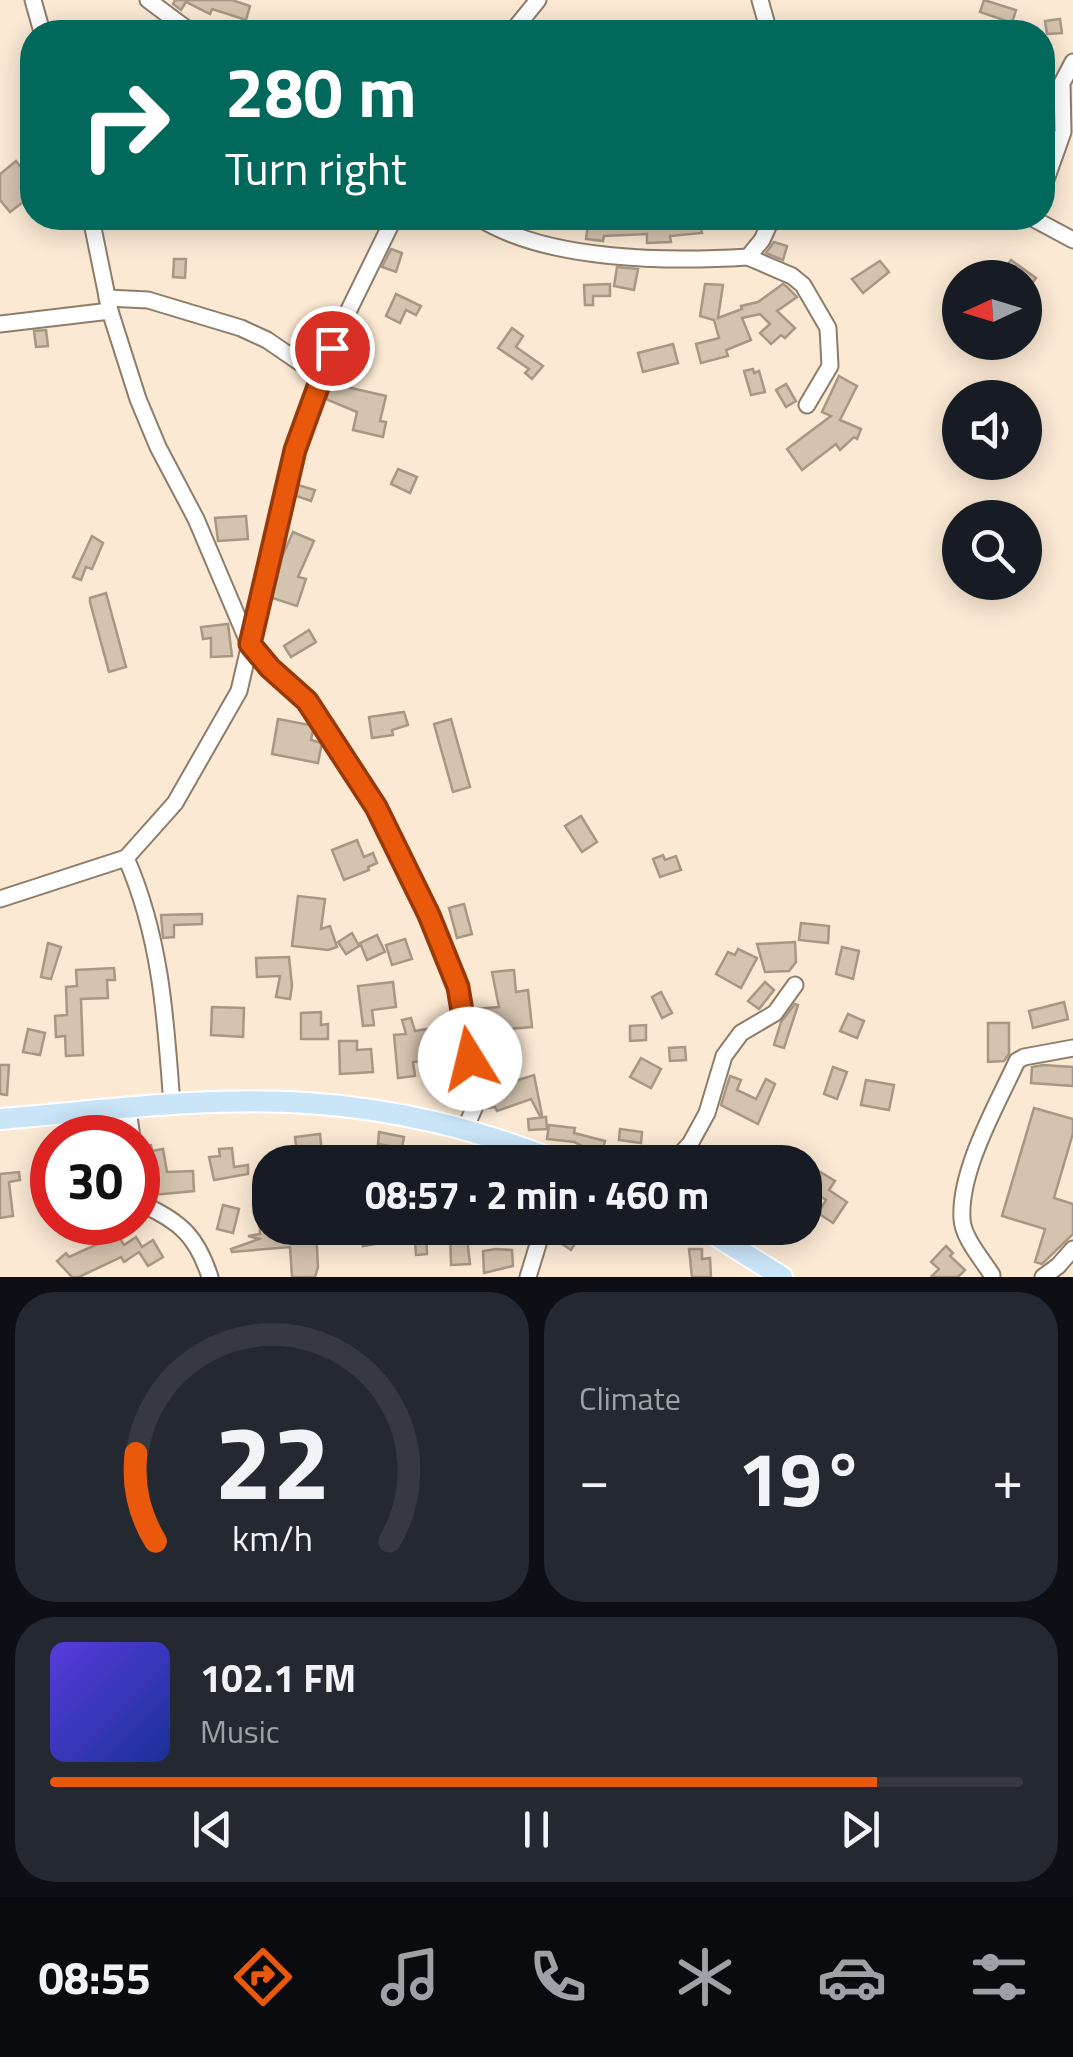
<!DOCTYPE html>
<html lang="en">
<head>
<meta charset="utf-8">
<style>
  :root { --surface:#171b24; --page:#242831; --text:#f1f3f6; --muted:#9ea1a6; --line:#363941; --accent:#ea580c }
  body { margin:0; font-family:"Titillium Web",sans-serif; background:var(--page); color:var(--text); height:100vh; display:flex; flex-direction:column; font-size:38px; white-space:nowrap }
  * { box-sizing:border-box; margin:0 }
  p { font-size:32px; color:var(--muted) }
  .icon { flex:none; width:55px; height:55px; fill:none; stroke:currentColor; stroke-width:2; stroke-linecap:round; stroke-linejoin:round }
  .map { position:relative; height:1277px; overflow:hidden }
  .drawer { display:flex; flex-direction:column; gap:15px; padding:15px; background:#0d0f14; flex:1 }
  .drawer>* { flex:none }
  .banner { position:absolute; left:20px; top:20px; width:1035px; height:210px; border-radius:40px; box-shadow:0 5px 25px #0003; background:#00695c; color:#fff; overflow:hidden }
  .needle { width:65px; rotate:266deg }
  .controls { position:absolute; left:942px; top:260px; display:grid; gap:20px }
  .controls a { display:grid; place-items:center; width:100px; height:100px; border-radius:50%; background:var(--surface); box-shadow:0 5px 25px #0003; font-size:50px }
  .speed { position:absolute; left:30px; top:1115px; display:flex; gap:20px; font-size:50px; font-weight:700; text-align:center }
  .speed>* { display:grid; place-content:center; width:130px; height:130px; border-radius:50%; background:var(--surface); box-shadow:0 5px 25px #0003; line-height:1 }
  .speed .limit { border:15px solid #d22; background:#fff; color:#111 }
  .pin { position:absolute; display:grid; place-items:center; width:85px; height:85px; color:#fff; margin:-42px; border:5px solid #fff; border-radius:50%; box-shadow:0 2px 10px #0007 }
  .me { position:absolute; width:110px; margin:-55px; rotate:351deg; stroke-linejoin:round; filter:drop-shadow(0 0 8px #0008) }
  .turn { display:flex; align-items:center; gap:35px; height:210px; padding:0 40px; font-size:45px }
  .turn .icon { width:130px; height:130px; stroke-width:2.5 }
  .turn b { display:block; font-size:70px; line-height:85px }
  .big { font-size:75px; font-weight:700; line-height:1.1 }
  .drawer .tile { flex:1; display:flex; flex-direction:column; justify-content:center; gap:15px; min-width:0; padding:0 35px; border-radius:40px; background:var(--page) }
  .drawer .dial { align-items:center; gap:0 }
  .dial svg { height:260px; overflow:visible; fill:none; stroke:var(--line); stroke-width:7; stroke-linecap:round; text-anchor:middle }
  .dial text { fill:var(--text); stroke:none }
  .song { display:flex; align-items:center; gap:30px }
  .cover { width:120px; height:120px; border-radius:15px; background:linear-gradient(135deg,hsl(250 70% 55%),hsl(230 70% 35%)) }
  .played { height:10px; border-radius:5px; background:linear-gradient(90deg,var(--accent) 85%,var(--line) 85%) }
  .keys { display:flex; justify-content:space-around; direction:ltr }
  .heat { display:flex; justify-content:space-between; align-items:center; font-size:55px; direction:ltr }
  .drawer .tiles { flex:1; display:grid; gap:15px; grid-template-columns:1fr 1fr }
  .tile:last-child { grid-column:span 2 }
  .trip { position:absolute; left:252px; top:1145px; width:570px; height:100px; border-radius:40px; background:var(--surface); box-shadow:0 5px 25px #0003; font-weight:700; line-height:100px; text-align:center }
  .tabs { display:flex; height:160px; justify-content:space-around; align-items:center; background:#090b0e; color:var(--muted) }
  .tabs .icon { width:70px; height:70px }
  .tabs .selected { color:var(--accent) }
  .tabs b { font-size:45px; color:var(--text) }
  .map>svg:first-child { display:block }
</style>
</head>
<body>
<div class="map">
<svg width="1073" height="1277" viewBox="0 0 1073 1277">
  <rect width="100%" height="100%" fill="#fbe9d4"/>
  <g fill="#d4c3ae" stroke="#a89784" stroke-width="2.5">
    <polygon points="175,0 232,0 250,6 246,20 212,9 210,14 186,2 181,10 173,4"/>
    <polygon points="984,0 1016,10 1012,23 980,12"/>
    <polygon points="1060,19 1062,33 1047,34 1045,21"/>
    <polygon points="16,161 24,171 32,167 32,190 28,192 31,196 10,212 0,200 0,174"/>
    <polygon points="589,218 672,218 672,224 700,221 702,233 670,236 671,242 647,243 647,234 604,236 603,241 586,239"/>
    <polygon points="720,218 759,218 759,220 757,224 721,228"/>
    <polygon points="774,242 787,246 783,260 766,253"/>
    <polygon points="391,249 402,253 396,272 382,267"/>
    <polygon points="174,259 186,259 185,278 173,277"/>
    <polygon points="1011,260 1036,278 1025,293 1025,278 998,278"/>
    <polygon points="880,261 889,272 863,293 852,279"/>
    <polygon points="617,267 638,269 634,290 614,286"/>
    <polygon points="610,284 610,296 593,296 593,305 585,305 584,285"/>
    <polygon points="705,284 723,285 718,318 742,309 741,306 758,302 783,284 786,286 797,297 777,311 795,328 785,338 781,335 771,344 760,333 770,324 760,314 742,318 751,340 726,350 728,356 701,363 696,344 719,338 714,320 700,316"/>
    <polygon points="396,294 421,306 416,315 406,310 400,323 386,316"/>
    <polygon points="512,328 523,336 516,347 543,366 532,379 525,373 529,369 498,348"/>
    <polygon points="46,330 48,346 36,347 34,331"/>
    <polygon points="673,344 678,363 643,372 638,353"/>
    <polygon points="753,369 754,373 759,371 765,392 751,395 744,371"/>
    <polygon points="839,376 857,386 840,420 861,429 857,439 854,437 840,450 836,444 802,470 787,449 831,416 822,412"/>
    <polygon points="334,378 348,384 347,387 386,396 380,421 386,422 383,437 353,430 357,412 326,399"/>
    <polygon points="786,384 796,401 786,407 776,390"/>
    <polygon points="398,469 417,477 410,493 391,484"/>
    <polygon points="298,485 315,490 311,501 296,496"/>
    <polygon points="246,516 248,539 218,541 215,518"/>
    <polygon points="293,532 314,541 298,577 306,579 297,606 272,598 282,557"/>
    <polygon points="92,536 103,543 92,569 86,567 81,580 73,577"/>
    <polygon points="106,593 126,667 109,672 90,602 90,598"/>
    <polygon points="228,624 232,656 211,657 211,638 203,639 201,627"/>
    <polygon points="309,630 316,642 291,657 284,646"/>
    <polygon points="404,712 408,725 392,730 393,735 372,738 369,717"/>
    <polygon points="278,719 310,725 313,730 311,740 322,743 318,763 272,754"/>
    <polygon points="451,719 470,787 453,792 434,724"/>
    <polygon points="581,816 597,842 582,852 565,826"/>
    <polygon points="357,840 364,857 373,853 377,863 368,867 369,870 344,880 332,850"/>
    <polygon points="663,855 665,860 676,856 681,870 660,877 653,859"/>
    <polygon points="298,896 325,899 321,929 330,926 337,947 328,950 292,946"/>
    <polygon points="464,904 472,934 457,938 449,908"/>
    <polygon points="202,914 202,924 174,925 174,937 163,938 161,915"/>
    <polygon points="801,923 829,926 828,943 799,940"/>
    <polygon points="352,933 359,946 346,954 338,942"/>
    <polygon points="377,935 385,952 367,960 360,943"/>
    <polygon points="405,939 412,959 392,965 386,945"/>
    <polygon points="795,942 796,962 789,971 765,972 757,944"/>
    <polygon points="48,943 61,947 51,979 41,977"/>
    <polygon points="842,947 859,951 853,979 836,974"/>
    <polygon points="738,949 757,958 741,988 716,974 728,952 735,955"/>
    <polygon points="289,957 292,986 290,999 276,997 280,976 257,977 256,958"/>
    <polygon points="114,968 115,980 107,980 108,998 81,999 83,1055 66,1056 65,1036 56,1037 55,1016 67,1015 66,987 77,986 76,970"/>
    <polygon points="514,970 516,992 528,990 532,1027 494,1030 495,1044 480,1045 475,1009 499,1007 492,972"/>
    <polygon points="393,982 396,1007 372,1010 374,1025 363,1026 358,986"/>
    <polygon points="765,982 774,990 759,1009 748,1001"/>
    <polygon points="661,992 672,1013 662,1018 652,997"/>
    <polygon points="1064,1002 1068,1019 1033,1028 1029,1011"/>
    <polygon points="795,1004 798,1005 784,1048 774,1045 781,1022"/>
    <polygon points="212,1007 244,1008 243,1037 211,1035"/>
    <polygon points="321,1012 321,1025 328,1024 328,1039 301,1039 301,1013"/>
    <polygon points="848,1014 864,1021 857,1038 840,1031"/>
    <polygon points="411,1018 415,1031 427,1029 430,1060 413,1062 415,1076 398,1078 394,1035 406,1034 402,1020"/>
    <polygon points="988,1023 1009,1023 1009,1054 1004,1061 988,1062"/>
    <polygon points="646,1025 646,1040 630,1041 630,1026"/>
    <polygon points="28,1029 45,1033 40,1055 23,1052"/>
    <polygon points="339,1041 357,1041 357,1050 371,1049 373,1072 340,1074"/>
    <polygon points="685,1047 686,1060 670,1061 669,1048"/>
    <polygon points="641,1058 661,1069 651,1088 630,1077"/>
    <polygon points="0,1065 9,1065 7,1095 0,1094"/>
    <polygon points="1043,1065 1073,1067 1073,1086 1031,1083 1032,1067"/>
    <polygon points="833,1067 847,1072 837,1099 824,1094"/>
    <polygon points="534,1075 542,1115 540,1116 531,1099 497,1111 495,1107 486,1108 486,1093 490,1093 489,1089"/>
    <polygon points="730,1076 741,1080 737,1090 756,1099 766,1079 775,1084 758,1124 721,1105"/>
    <polygon points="866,1080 894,1085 889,1110 861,1105"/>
    <polygon points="1034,1108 1073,1119 1073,1133 1054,1198 1073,1204 1073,1234 1042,1264 1035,1262 1045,1229 1002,1216"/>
    <polygon points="546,1117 547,1129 529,1130 528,1119"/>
    <polygon points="549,1125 575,1128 574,1133 605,1141 601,1156 583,1151 584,1147 574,1142 547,1139"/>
    <polygon points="620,1129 642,1132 641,1143 619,1140"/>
    <polygon points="379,1132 404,1137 402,1148 378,1144"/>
    <polygon points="320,1134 323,1162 298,1162 295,1137"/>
    <polygon points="151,1145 152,1151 163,1149 167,1172 193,1171 194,1191 153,1195 142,1146"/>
    <polygon points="232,1148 234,1167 248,1165 248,1174 214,1180 209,1157 220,1156 219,1149"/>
    <polygon points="52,1164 52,1212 46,1212 42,1197 45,1196 41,1166"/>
    <polygon points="812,1167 835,1181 829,1190 847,1202 833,1223 818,1213 826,1200 805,1187 805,1179"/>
    <polygon points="19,1172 20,1180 9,1182 13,1216 0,1218 0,1174"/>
    <polygon points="223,1205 239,1209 233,1233 217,1229"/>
    <polygon points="259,1205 269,1205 270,1233 289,1231 288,1228 312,1228 317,1247 318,1267 315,1277 292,1277 290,1247 232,1252 231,1249 259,1239 248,1236 260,1234"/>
    <polygon points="110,1223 124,1245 136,1237 142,1247 153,1240 163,1257 148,1266 139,1252 124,1262 121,1257 79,1277 72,1277 57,1261 66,1253 69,1257 109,1239 103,1228"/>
    <polygon points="359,1228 384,1228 385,1231 426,1230 427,1254 416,1255 415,1241 398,1240 363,1246"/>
    <polygon points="450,1228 466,1228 470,1264 451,1265"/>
    <polygon points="554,1228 571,1228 581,1234 571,1250 552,1237"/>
    <polygon points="946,1246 953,1253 950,1256 965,1270 958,1277 931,1277 939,1269 931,1262"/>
    <polygon points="496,1249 512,1250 513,1266 484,1273 483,1251"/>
    <polygon points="689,1249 702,1249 702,1259 710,1258 711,1277 692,1277"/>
  </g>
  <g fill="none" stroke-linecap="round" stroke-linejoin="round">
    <g stroke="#8d7d6a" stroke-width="19">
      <g id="minor">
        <polyline points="33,0 42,32"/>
        <polyline points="148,0 191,32"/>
        <polyline points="760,0 769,32"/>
        <polyline points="512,32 538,0"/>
        <polyline points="1042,191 1063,132 1062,83 1073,62"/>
        <polyline points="91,218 110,311 138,399 158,447 196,519 249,644 269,668 307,701 330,735 376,807 429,915 458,987 466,1028 476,1104 465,1129"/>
        <path d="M479 218C547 261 668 262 748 257L762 240 772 218"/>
        <polyline points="1032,218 1073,240"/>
        <polyline points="748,257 792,276 803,285 828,328 830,366 807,405"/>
        <polyline points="107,298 148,300 241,328 267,340 321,377"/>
        <polyline points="0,324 110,311"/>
        <path d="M126 858C161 937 166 1021 172 1106"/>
        <polyline points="0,899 126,858 175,803 239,691 295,450 344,320 394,218"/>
        <polyline points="128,1109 132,1138"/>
        <polyline points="673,1162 690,1144 707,1113 724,1056 741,1033 775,1013 795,985"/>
        <path d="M138 1186 144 1205C181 1222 197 1237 210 1277"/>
        <path d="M992 1275C982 1259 963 1238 962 1219 959 1170 997 1105 1017 1061L1024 1057 1073 1048"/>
        <polyline points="528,1277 543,1228"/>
        <polyline points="1043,1277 1058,1266 1073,1249"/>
      </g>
    </g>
    <g stroke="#fff" stroke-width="24">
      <g id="major">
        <path d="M0 1119C101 1111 206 1096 307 1103 398 1109 477 1129 560 1162"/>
        <polyline points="704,1228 782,1277"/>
      </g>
    </g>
    <use href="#minor" stroke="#fff" stroke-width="15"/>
    <use href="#major" stroke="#cae5f8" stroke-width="20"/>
  </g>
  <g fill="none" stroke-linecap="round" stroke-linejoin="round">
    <g stroke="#983908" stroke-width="25">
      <polyline id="route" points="332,348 295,450 250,644 270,668 307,701 376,807 429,915 458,987 470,1059"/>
    </g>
    <use href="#route" stroke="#ea580c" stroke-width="18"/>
  </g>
</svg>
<div class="controls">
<a><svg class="needle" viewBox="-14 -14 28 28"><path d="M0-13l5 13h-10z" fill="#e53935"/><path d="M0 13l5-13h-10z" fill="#9ea1a6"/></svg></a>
<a><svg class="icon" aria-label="sound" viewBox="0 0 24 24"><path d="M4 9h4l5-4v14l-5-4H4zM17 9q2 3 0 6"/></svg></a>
<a><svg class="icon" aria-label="search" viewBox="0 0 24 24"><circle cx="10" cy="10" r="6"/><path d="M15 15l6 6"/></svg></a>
</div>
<div class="speed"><div class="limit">30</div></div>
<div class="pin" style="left:332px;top:348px;background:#d93025"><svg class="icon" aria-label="arrive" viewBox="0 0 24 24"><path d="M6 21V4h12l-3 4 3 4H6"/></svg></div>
<svg class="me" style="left:470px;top:1059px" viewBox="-20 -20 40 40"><circle r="19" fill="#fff"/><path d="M0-13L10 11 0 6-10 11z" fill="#ea580c"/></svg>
<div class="trip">08:57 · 2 min · 460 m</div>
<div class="banner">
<div class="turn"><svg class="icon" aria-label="right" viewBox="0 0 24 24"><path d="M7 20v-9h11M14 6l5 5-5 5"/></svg><div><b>280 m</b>Turn right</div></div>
</div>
</div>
<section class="drawer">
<div class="tiles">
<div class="tile dial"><svg viewBox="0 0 100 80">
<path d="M14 69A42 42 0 1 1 86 69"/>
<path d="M14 69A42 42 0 0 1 8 42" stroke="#ea580c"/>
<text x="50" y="56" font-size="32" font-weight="700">22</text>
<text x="50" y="72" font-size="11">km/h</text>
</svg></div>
<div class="tile"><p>Climate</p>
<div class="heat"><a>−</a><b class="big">19°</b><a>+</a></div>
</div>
<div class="tile">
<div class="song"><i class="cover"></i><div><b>102.1 FM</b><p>Music</p></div></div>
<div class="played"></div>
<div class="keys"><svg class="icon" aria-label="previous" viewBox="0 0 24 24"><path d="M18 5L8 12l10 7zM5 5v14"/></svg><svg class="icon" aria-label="pause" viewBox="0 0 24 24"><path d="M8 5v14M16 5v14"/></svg><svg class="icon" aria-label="next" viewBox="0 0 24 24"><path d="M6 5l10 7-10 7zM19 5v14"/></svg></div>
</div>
</div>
</section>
<nav class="tabs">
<b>08:55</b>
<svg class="icon selected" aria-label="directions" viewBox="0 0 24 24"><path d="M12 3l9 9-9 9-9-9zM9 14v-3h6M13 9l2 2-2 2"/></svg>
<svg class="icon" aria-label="music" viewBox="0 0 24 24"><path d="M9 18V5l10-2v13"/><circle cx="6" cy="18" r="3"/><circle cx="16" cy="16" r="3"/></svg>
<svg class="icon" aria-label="phone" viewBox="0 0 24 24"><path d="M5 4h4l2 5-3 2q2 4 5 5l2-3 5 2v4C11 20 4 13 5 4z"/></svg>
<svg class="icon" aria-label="climate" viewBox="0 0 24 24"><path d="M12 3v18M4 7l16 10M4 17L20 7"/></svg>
<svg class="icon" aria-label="car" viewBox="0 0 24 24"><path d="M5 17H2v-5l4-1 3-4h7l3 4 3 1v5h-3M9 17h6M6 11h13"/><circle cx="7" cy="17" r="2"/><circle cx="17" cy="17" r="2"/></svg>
<svg class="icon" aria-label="filters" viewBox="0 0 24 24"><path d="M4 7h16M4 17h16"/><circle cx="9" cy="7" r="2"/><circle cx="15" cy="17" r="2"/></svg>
</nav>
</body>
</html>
